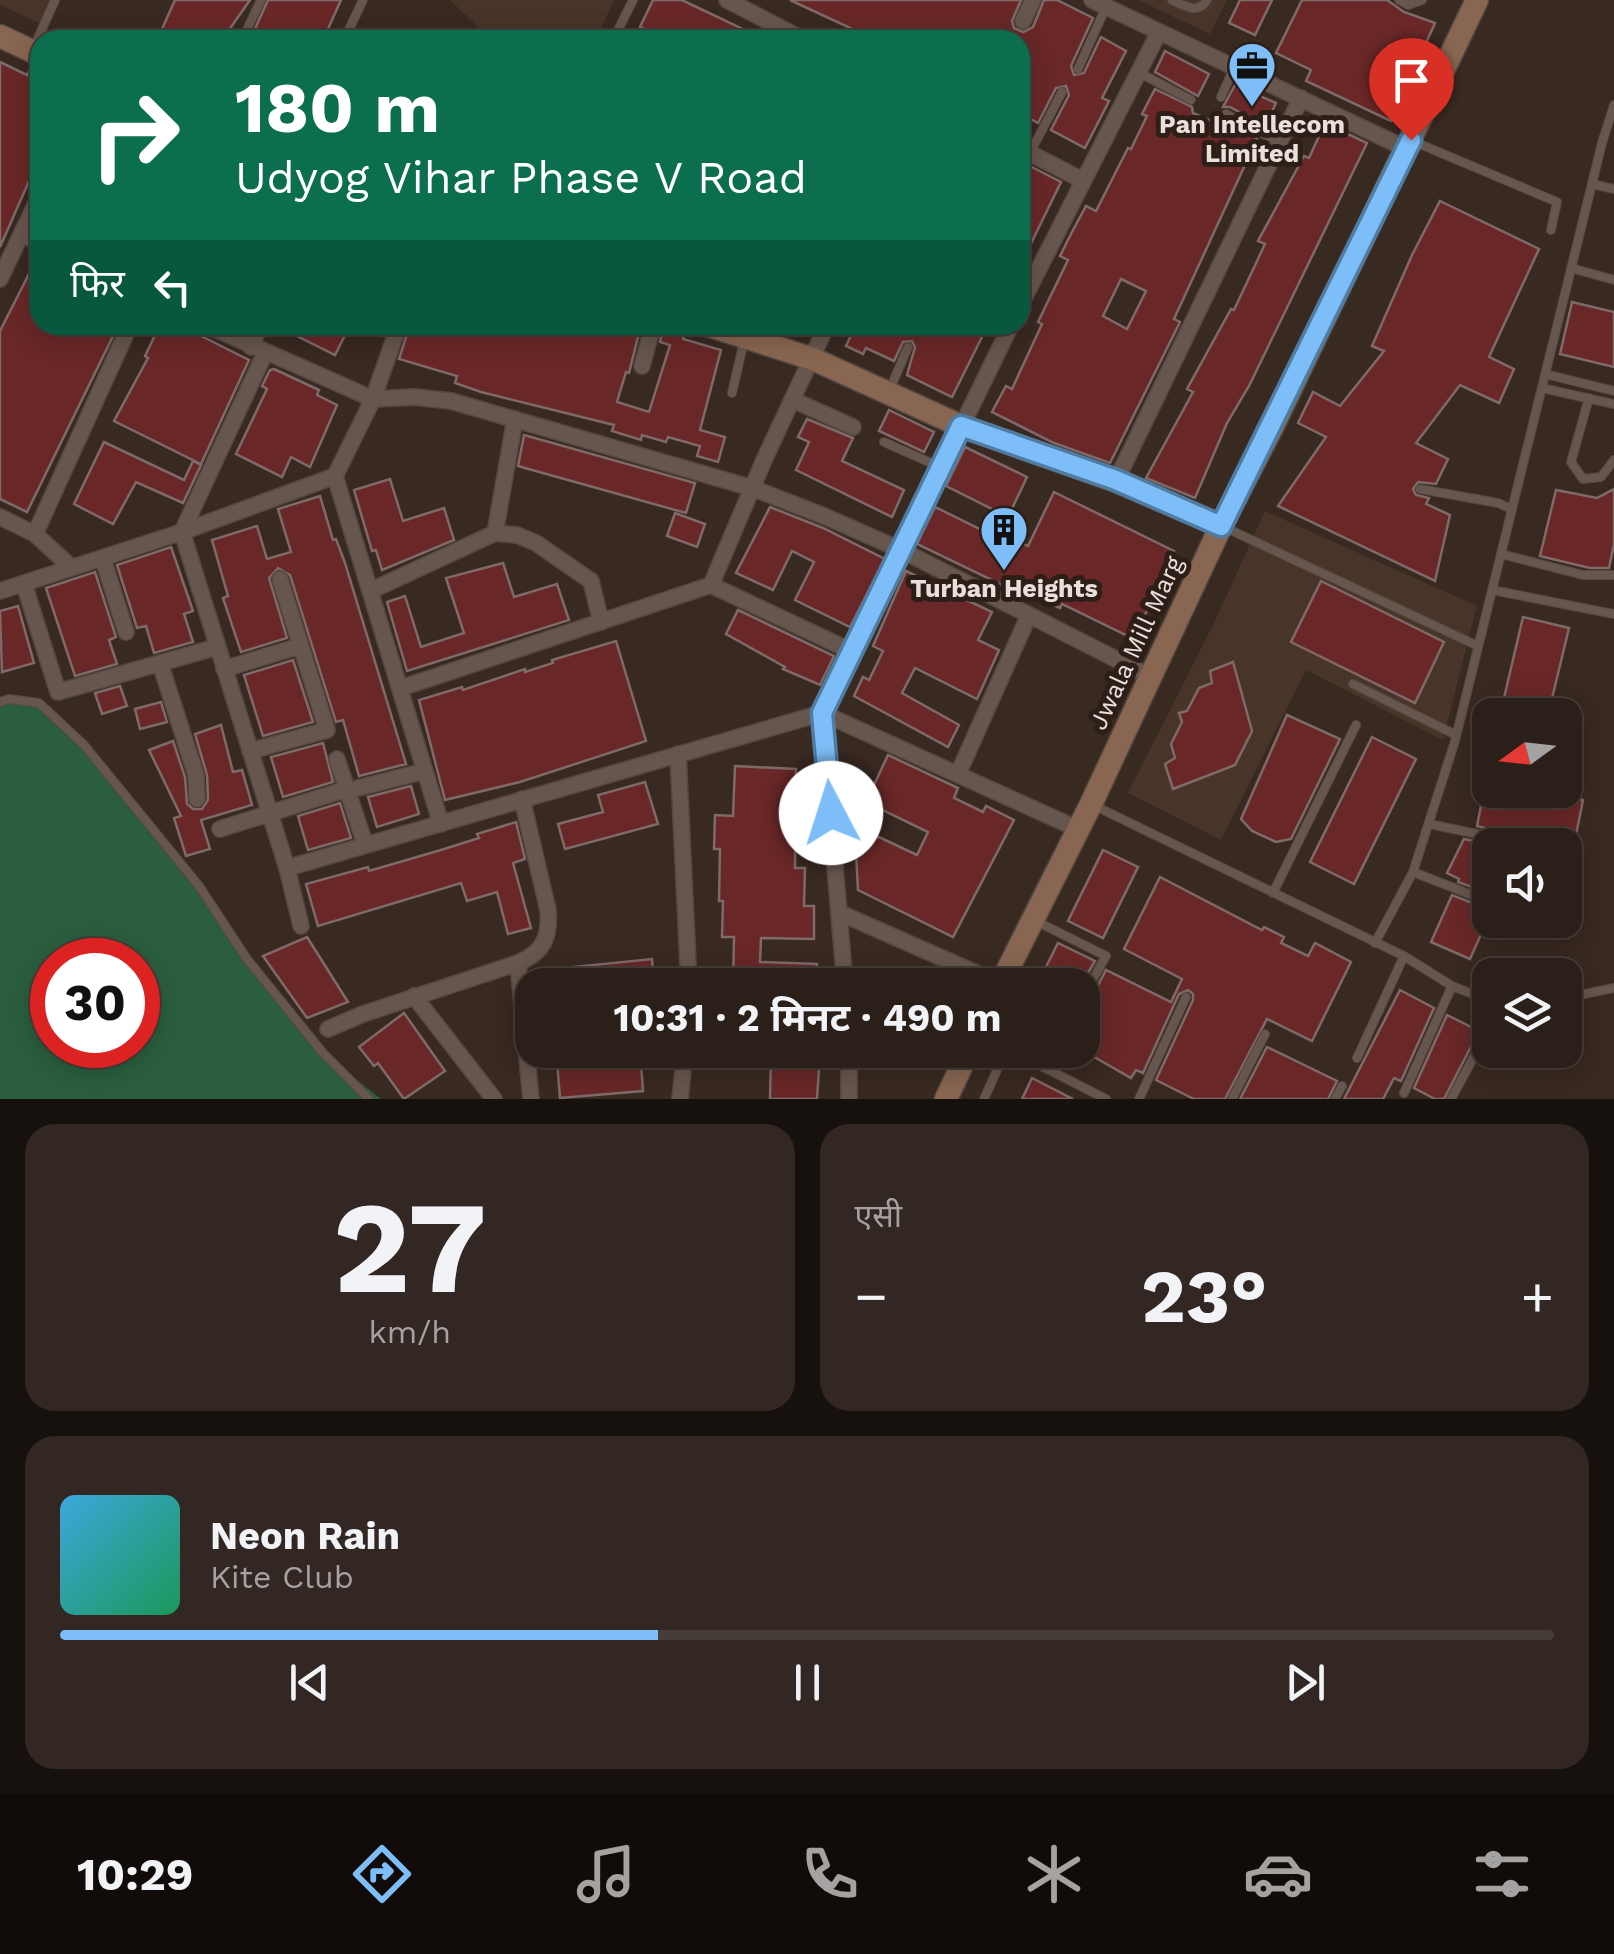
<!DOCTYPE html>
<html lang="hi">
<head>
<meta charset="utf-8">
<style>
  :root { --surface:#2a1f19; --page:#322722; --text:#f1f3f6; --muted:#a5a2a2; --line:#463d38; --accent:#7dbef9 }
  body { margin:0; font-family:"Work Sans","Noto Sans Devanagari",sans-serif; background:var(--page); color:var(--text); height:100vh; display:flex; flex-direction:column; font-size:38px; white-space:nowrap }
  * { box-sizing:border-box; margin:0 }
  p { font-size:32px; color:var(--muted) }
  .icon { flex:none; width:55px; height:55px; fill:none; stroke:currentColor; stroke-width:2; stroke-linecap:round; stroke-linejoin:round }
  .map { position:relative; height:1099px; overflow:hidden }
  .panel { display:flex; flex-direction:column; gap:25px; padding:25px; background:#17110e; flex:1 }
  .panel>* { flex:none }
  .banner { position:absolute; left:30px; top:30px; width:1000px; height:305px; border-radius:30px; box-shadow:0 5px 25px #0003,0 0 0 2px var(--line); background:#0b6e4f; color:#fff; overflow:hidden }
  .needle { width:65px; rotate:255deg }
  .tools { position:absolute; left:1472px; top:698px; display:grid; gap:20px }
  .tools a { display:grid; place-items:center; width:110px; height:110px; border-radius:20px; background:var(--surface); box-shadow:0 5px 25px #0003,0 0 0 2px var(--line); font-size:50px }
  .speed { position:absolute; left:30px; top:938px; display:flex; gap:20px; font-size:50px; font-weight:700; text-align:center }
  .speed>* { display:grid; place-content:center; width:130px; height:130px; border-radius:50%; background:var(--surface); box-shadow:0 5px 25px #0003,0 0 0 2px var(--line); line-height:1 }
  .speed .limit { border:15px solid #d22; background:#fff; color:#111 }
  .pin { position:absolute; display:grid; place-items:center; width:85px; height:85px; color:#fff; margin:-102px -42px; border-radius:50% 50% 50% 0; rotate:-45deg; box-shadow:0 0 10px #0007 }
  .pin .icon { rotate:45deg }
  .me { position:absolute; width:110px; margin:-55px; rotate:355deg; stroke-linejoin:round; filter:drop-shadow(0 0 8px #0008) }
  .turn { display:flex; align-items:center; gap:35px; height:210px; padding:0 40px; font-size:45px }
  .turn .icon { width:130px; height:130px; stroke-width:2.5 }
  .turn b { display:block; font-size:70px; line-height:85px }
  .then { display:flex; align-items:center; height:95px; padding:0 40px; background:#0003; gap:20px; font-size:38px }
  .big { font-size:75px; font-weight:700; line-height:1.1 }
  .panel .widget { flex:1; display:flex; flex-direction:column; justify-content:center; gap:15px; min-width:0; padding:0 35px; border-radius:30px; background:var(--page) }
  .panel .dial { align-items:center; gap:0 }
  .dial b { font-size:130px; line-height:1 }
  .song { display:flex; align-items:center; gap:30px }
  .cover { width:120px; height:120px; border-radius:15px; background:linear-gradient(135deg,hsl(200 70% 55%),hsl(150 70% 35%)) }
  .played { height:10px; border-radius:5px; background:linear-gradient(90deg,var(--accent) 40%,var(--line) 40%) }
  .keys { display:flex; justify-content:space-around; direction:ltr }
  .heat { display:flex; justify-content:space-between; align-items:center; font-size:55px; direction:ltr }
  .panel .tiles { flex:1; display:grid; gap:25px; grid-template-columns:1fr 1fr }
  .widget:last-child { grid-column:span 2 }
  .trip { position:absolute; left:515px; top:968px; width:585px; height:100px; border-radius:30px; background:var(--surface); box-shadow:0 5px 25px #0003,0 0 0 2px var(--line); font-weight:700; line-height:100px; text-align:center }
  .tab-bar { display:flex; height:160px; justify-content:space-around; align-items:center; background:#110c0a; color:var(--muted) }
  .tab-bar .icon { width:70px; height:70px }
  .tab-bar .selected { color:var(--accent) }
  .tab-bar b { font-size:45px; color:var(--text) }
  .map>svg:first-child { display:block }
</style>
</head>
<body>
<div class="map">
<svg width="1614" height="1099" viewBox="0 0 1614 1099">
  <rect width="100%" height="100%" fill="#382921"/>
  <g fill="#483429">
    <polygon points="0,0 58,0 45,26 0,5"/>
    <polygon points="450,0 614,0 596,40 473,40 478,27"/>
    <polygon points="1138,0 1227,0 1210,34"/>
    <polygon points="1265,511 1477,606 1443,740 1306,670 1221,840 1128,793 1214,623"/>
  </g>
  <path fill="#2a5e3e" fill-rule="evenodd" d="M0 702 39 703 84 745 199 886 247 959 323 1053 381 1099H0ZM52 960H138V1045H52Z"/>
  <g fill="#692727" stroke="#7e6a69" stroke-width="2.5" fill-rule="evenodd">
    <polygon points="175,0 250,0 222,40 157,40"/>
    <polygon points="268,0 341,0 323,40 250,40"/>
    <polygon points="653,0 682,0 766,40 668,40 640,27"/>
    <polygon points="790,0 1021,0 1012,21 1014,28 1023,32 1033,27 1044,0 1057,0 1093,18 1071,66 1074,75 1084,73 1101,37 1126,51 1102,98 1109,101 1085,148 1051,130 1069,95 1066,86 1056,88 1038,123 1020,113 1020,40 876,40"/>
    <polygon points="1240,0 1272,0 1255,35 1229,23"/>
    <polygon points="1302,0 1387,0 1404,12 1435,23 1391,121 1306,81 1311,70 1276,53"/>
    <polygon points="1165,51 1209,74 1198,96 1155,72"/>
    <polygon points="0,62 27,75 29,71 40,77 40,156 0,247"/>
    <polygon points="1235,85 1276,103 1265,126 1230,107 1223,107"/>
    <path d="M1155 89 1192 107 1193 113 1216 123 1219 116 1257 139 1174 319 1180 322 1110 463 1054 443 992 412 1006 386 1012 389 1042 324 1038 322 1068 260 1060 256 1072 232 1086 206 1096 211 1128 148 1131 149 1147 116 1142 114ZM1121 279 1146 291 1127 329 1103 316Z"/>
    <polygon points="1325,123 1367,143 1249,386 1227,423 1195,498 1146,478 1193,392 1187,389 1231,309 1234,310 1265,244 1258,241 1304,156 1309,158"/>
    <polygon points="1020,161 1061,182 1020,266"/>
    <polygon points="1440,201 1539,249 1489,357 1514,369 1499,403 1460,385 1416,443 1448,459 1436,484 1418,482 1413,489 1416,495 1429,498 1426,504 1450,515 1435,581 1278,506 1326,437 1298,423 1313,392 1340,406 1384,351 1372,346 1412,255"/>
    <polygon points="39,254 40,325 101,325 115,332 27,512 0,499 0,331"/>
    <polygon points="1572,302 1614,312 1614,367 1560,354"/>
    <polygon points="160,325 179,325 249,360 201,464 114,421 148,358 145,356"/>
    <polygon points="275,325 350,325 335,355"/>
    <polygon points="410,325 641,325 629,373 626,372 617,402 649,412 670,345 660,342 664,325 685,331 683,339 721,350 700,430 725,437 718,462 697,456 700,446 668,437 666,442 642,435 641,440 612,431 614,425 481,392 455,383 457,376 399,359"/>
    <polygon points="856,325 988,325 952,397 907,375 915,347 912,341 903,342 894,361 866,348 863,354 846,346"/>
    <polygon points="274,369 319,390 317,395 337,405 310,467 291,457 282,477 236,454 267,389 262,386 270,370"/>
    <polygon points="889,410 934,432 924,452 879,431"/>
    <polygon points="807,419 853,438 842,461 904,490 892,517 796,470 809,442 798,437"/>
    <polygon points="524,435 695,483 686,513 518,466"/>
    <polygon points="104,442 184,480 193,461 201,465 183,503 136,482 113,524 74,504"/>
    <polygon points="965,447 1027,477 1008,517 946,486"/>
    <polygon points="390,479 403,521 444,508 454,540 382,570 376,550 372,551 354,490"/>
    <polygon points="1614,489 1614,544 1609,568 1590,568 1540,556 1556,490 1597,498"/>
    <polygon points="1054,492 1174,551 1134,639 1062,604 1060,608 1028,593 1027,597 917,544 935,507 988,533 991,527 1028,546"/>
    <polygon points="320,496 333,540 336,539 345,563 406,764 359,776 343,720 336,722 290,575 278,568 269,578 287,638 241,652 223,598 228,596 212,540 257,526 267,559 291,552 278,509"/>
    <polygon points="770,507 823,528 885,559 850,627 795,600 814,562 792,551 773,590 736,573"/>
    <polygon points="675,513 705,524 697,547 667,536"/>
    <polygon points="171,547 193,611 184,614 193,642 154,653 146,626 137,628 117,565"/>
    <polygon points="503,563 514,597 557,584 569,620 407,671 387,602 405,596 421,647 464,633 446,578"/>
    <polygon points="906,571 992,612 978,640 999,650 977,699 915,668 902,693 959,725 948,747 854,696 863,677 869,680 883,651 873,646"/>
    <polygon points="95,572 116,637 109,640 117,664 75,676 46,588"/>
    <polygon points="1321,581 1444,642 1415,703 1291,642"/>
    <polygon points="18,606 34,663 2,672 0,611"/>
    <polygon points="738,610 834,656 820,685 783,669 785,667 726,634"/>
    <polygon points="1523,617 1569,628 1548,715 1500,715"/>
    <polygon points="616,641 646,741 520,782 445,800 419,700 462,687 463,690 525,669 525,672 553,663 552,660"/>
    <polygon points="293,660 313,722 263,736 244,675"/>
    <polygon points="1233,662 1252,731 1235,765 1173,789 1165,764 1175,758 1171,744 1182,722 1179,713 1187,711 1199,688 1212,683 1210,671"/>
    <polygon points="120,686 127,706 102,714 95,693"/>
    <polygon points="161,702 167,722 140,729 135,709"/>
    <polygon points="1287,715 1340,739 1291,839 1276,842 1252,831 1241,819"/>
    <polygon points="221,725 233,772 242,770 252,805 201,820 210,849 186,856 174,818 181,816 149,750 173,741 185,777 187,804 193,809 202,809 208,800 207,775 195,734"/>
    <polygon points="1372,737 1416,759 1354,884 1310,862"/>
    <polygon points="323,743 333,782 283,797 271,757"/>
    <polygon points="888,755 958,788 954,798 983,812 986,806 1014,820 953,937 858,890 856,853 864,830 917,855 928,832 866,802"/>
    <polygon points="735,766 796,769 795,868 805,868 804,906 814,906 814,939 761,938 760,962 817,964 816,985 733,985 734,937 722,937 723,901 719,901 720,849 714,849 715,815 733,816"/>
    <polygon points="645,782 658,824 565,849 558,824 603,812 598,795"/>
    <polygon points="411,786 419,814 377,827 368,797"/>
    <polygon points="1484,790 1538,790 1583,800 1574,845 1552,845 1477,826"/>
    <polygon points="340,803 351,838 308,850 298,816"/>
    <polygon points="516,822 525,859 513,863 531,928 508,934 497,892 467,901 461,883 318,926 306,884 368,867 369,871 441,850 479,838 477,834"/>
    <polygon points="1464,839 1490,844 1490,914 1470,959 1431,942 1452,895 1480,906 1489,901 1486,892 1458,882 1459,879 1447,873"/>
    <polygon points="1103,850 1138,867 1103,938 1068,921"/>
    <polygon points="1160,877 1262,930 1264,927 1284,937 1281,943 1308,956 1315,943 1351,962 1312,1041 1267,1019 1225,1099 1194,1099 1156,1080 1193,1000 1193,994 1188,990 1179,994 1143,1073 1136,1070 1131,1078 1082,1050 1082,1006 1089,1003 1106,970 1171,1002 1182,979 1124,949"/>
    <polygon points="307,937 348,1002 307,1018 263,956"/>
    <polygon points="1058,943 1095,961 1081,985 1037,985"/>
    <polygon points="652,959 654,985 555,985 553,969"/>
    <polygon points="1400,990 1434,1008 1401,1081 1394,1078 1383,1099 1344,1099"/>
    <polygon points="404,1013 445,1071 404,1099 378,1063 374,1066 359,1047"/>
    <polygon points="1447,1015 1479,1031 1444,1099 1435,1099 1414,1088"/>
    <polygon points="1267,1047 1337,1081 1328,1099 1240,1099"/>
    <polygon points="561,1050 640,1050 643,1091 560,1098 557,1061 562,1061"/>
    <polygon points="771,1054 820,1054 817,1099 770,1099"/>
    <polygon points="1032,1078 1073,1099 1022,1099"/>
  </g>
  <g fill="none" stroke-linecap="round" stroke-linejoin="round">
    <g stroke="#544840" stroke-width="10">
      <g id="lane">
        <path d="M1172 0C1185 6 1198 15 1207 0"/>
        <polyline points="1399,0 1408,5 1422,0"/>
        <polyline points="242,40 261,0"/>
        <polyline points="344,40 363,0"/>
        <polyline points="613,40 633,0"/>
        <polyline points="34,47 55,0"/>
        <polyline points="1078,69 1106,7"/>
        <polyline points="1138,72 1191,100"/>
        <polyline points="1221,97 1234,68"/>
        <polyline points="1226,114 1279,142"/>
        <polyline points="1415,142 1557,202 1551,230"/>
        <polyline points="1030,153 1062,92"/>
        <polyline points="1592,184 1614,189"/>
        <polyline points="1571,268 1614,280"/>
        <polyline points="1545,374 1614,391"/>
        <polyline points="1542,388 1614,404"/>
        <polyline points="890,389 908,347"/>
        <polyline points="732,393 744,341"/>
        <polyline points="1589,398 1571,462 1583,479 1601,477 1614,460"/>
        <polyline points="884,442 940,467"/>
        <polyline points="1420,489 1498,503 1512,509"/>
        <polyline points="1224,527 1478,646"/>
        <polyline points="1501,554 1583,575 1614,575"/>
        <polyline points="1492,590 1614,614"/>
        <polyline points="1353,684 1456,735"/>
        <polyline points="0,702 9,699 39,703 84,745 199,886 247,959 323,1053 369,1099"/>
        <polyline points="1095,806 1404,956 1452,986 1490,1001"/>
        <polyline points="1429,824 1530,845"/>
        <polyline points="1413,872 1482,899"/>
        <polyline points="1273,893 1356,725"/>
        <polyline points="1038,922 1106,956 1082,999"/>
        <polyline points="1375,943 1413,872 1455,741 1602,143 1614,105"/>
        <polyline points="1565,998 1614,988"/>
        <polyline points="1010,1050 1106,1099"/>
        <polyline points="1357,1058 1404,956"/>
        <polyline points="1044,1068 1054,1050"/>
        <polyline points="1404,1093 1452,986"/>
        <polyline points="984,1099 1006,1050"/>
        <polyline points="1139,1099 1186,997"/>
        <polyline points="1232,1099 1265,1034"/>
        <polyline points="1335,1099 1342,1086"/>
        <polyline points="1451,1099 1490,1027"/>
      </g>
    </g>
    <g stroke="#544840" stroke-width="18">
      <g id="street">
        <polyline points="727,0 804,40"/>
        <polyline points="1092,0 1407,149"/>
        <polyline points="1023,21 1033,0"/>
        <polyline points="1020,148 1082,180"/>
        <polyline points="22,234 40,243"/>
        <polyline points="0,279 40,195"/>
        <polyline points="1020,306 1159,32"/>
        <polyline points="206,325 373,399 414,397 451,401 752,488 824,516 901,550 1151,677"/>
        <polyline points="251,347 260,325"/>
        <polyline points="265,353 182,532 287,868 301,926"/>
        <polyline points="642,366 653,325"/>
        <polyline points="793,400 853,427"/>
        <polyline points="335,476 441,824"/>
        <polyline points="1116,481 1301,98"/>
        <polyline points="0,517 35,534 72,568"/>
        <polyline points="495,533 515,419"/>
        <polyline points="35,534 130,325"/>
        <polyline points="103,559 126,632"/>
        <polyline points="24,584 58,692 217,647"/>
        <polyline points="711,585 853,652"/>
        <polyline points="0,591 182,532 335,476 373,399 399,325"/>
        <polyline points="370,591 495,533 517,535 536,543 591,581 601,622"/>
        <polyline points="160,663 196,775 197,799"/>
        <polyline points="224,669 300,646"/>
        <polyline points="401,688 711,585 764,460 827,325"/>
        <polyline points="250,751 327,730 280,579"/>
        <polyline points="678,754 689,985"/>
        <polyline points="337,759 365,844"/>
        <polyline points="958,774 1029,615"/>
        <polyline points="358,788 425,771"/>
        <polyline points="220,829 347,789"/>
        <polyline points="287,868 822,713 1078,829"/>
        <polyline points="840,913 1001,984"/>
        <polyline points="518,963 531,1099"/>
        <polyline points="845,985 822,713 1011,325"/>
        <polyline points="414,996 494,1099"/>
        <path d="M328 1029 363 1014 518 963C544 952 550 937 548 910L522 799"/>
        <polyline points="849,1050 849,1099"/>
        <polyline points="680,1099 685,1050"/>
      </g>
    </g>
    <g stroke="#544840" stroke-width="25">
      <g id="secondary">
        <polyline points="0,36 40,55"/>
        <polyline points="707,325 813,359 961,426 1116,481 1221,526"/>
        <polyline points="1000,985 1091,804 1221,526 1273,426 1477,0"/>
        <polyline points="946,1099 969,1050"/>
      </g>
    </g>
    <use href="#lane" stroke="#67564d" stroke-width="8"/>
    <use href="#street" stroke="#67564d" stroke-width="15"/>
    <use href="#secondary" stroke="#886651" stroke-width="22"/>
  </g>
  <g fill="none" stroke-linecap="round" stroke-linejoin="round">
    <g stroke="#517ca2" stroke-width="25">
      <polyline id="route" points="831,813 822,713 961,426 1116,480 1221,526 1411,140"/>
    </g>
    <use href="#route" stroke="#7dbef9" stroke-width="18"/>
  </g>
  <defs>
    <g id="office-pin" transform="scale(2.5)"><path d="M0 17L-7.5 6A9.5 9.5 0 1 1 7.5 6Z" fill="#7dbef9" stroke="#2d1f18"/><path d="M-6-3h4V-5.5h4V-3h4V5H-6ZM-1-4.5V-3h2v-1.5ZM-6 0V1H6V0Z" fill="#111"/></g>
    <g id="building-pin" transform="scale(2.5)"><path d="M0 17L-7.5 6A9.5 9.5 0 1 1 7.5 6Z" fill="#7dbef9" stroke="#2d1f18"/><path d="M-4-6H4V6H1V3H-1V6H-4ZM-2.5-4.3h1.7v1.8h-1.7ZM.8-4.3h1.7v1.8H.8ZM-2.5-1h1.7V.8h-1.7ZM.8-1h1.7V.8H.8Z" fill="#111"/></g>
  </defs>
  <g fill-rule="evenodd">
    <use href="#office-pin" x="1252" y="66"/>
    <use href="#building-pin" x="1004" y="530"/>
  </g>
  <g text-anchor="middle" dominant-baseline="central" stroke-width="10" stroke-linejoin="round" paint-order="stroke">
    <g font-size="25" font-weight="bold" fill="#eae0db" stroke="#2d1f18">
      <text x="1252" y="124">Pan Intellecom<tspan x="1252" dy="29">Limited</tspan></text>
      <text x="1004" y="588">Turban Heights</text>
    </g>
    <g font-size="25" fill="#eae0db" stroke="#2d1f18">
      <text transform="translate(1136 643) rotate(-65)">Jwala Mill Marg</text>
    </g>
  </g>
</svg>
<div class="tools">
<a><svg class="needle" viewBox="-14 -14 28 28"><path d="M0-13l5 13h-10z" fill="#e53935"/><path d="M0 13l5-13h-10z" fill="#a5a2a2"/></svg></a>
<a><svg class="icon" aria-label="sound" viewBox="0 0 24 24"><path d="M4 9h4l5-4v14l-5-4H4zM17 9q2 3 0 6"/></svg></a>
<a><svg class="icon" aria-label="layers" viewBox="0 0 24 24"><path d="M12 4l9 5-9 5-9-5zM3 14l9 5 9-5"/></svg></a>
</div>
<div class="speed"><div class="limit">30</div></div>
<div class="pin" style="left:1411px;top:140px;background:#d93025"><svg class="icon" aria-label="arrive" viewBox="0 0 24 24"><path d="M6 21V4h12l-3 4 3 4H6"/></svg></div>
<svg class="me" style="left:831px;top:813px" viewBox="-20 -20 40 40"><circle r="19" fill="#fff"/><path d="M0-13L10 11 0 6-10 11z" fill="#7dbef9"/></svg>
<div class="trip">10:31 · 2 मिनट · 490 m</div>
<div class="banner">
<div class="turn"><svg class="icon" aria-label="right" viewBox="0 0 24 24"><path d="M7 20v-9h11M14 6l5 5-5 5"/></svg><div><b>180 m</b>Udyog Vihar Phase V Road</div></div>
<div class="then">फिर<svg class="icon" aria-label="left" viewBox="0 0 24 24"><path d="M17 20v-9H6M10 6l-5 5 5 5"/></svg></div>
</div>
</div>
<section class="panel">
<div class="tiles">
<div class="widget dial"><b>27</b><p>km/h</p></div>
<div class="widget"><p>एसी</p>
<div class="heat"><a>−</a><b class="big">23°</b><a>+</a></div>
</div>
<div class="widget">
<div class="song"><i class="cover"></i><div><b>Neon Rain</b><p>Kite Club</p></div></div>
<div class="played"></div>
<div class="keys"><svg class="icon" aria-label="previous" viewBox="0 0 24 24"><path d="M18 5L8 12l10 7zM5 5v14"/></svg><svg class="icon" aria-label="pause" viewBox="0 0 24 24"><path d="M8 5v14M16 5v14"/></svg><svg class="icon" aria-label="next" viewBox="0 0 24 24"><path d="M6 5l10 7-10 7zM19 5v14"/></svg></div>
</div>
</div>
</section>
<nav class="tab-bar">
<b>10:29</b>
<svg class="icon selected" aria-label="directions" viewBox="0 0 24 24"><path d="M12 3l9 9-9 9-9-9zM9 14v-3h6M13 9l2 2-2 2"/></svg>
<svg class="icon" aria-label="music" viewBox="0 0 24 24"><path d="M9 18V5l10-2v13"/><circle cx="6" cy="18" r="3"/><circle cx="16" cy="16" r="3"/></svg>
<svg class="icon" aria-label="phone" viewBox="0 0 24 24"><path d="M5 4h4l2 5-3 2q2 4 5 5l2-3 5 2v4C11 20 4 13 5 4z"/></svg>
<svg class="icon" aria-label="climate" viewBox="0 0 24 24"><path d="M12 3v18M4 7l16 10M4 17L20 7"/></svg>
<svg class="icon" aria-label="car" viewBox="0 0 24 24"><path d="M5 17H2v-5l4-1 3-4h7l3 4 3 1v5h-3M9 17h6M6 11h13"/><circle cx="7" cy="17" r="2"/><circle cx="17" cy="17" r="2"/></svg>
<svg class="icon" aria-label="filters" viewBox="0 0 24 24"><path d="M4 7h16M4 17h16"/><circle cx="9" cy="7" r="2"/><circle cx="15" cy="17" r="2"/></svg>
</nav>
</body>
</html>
